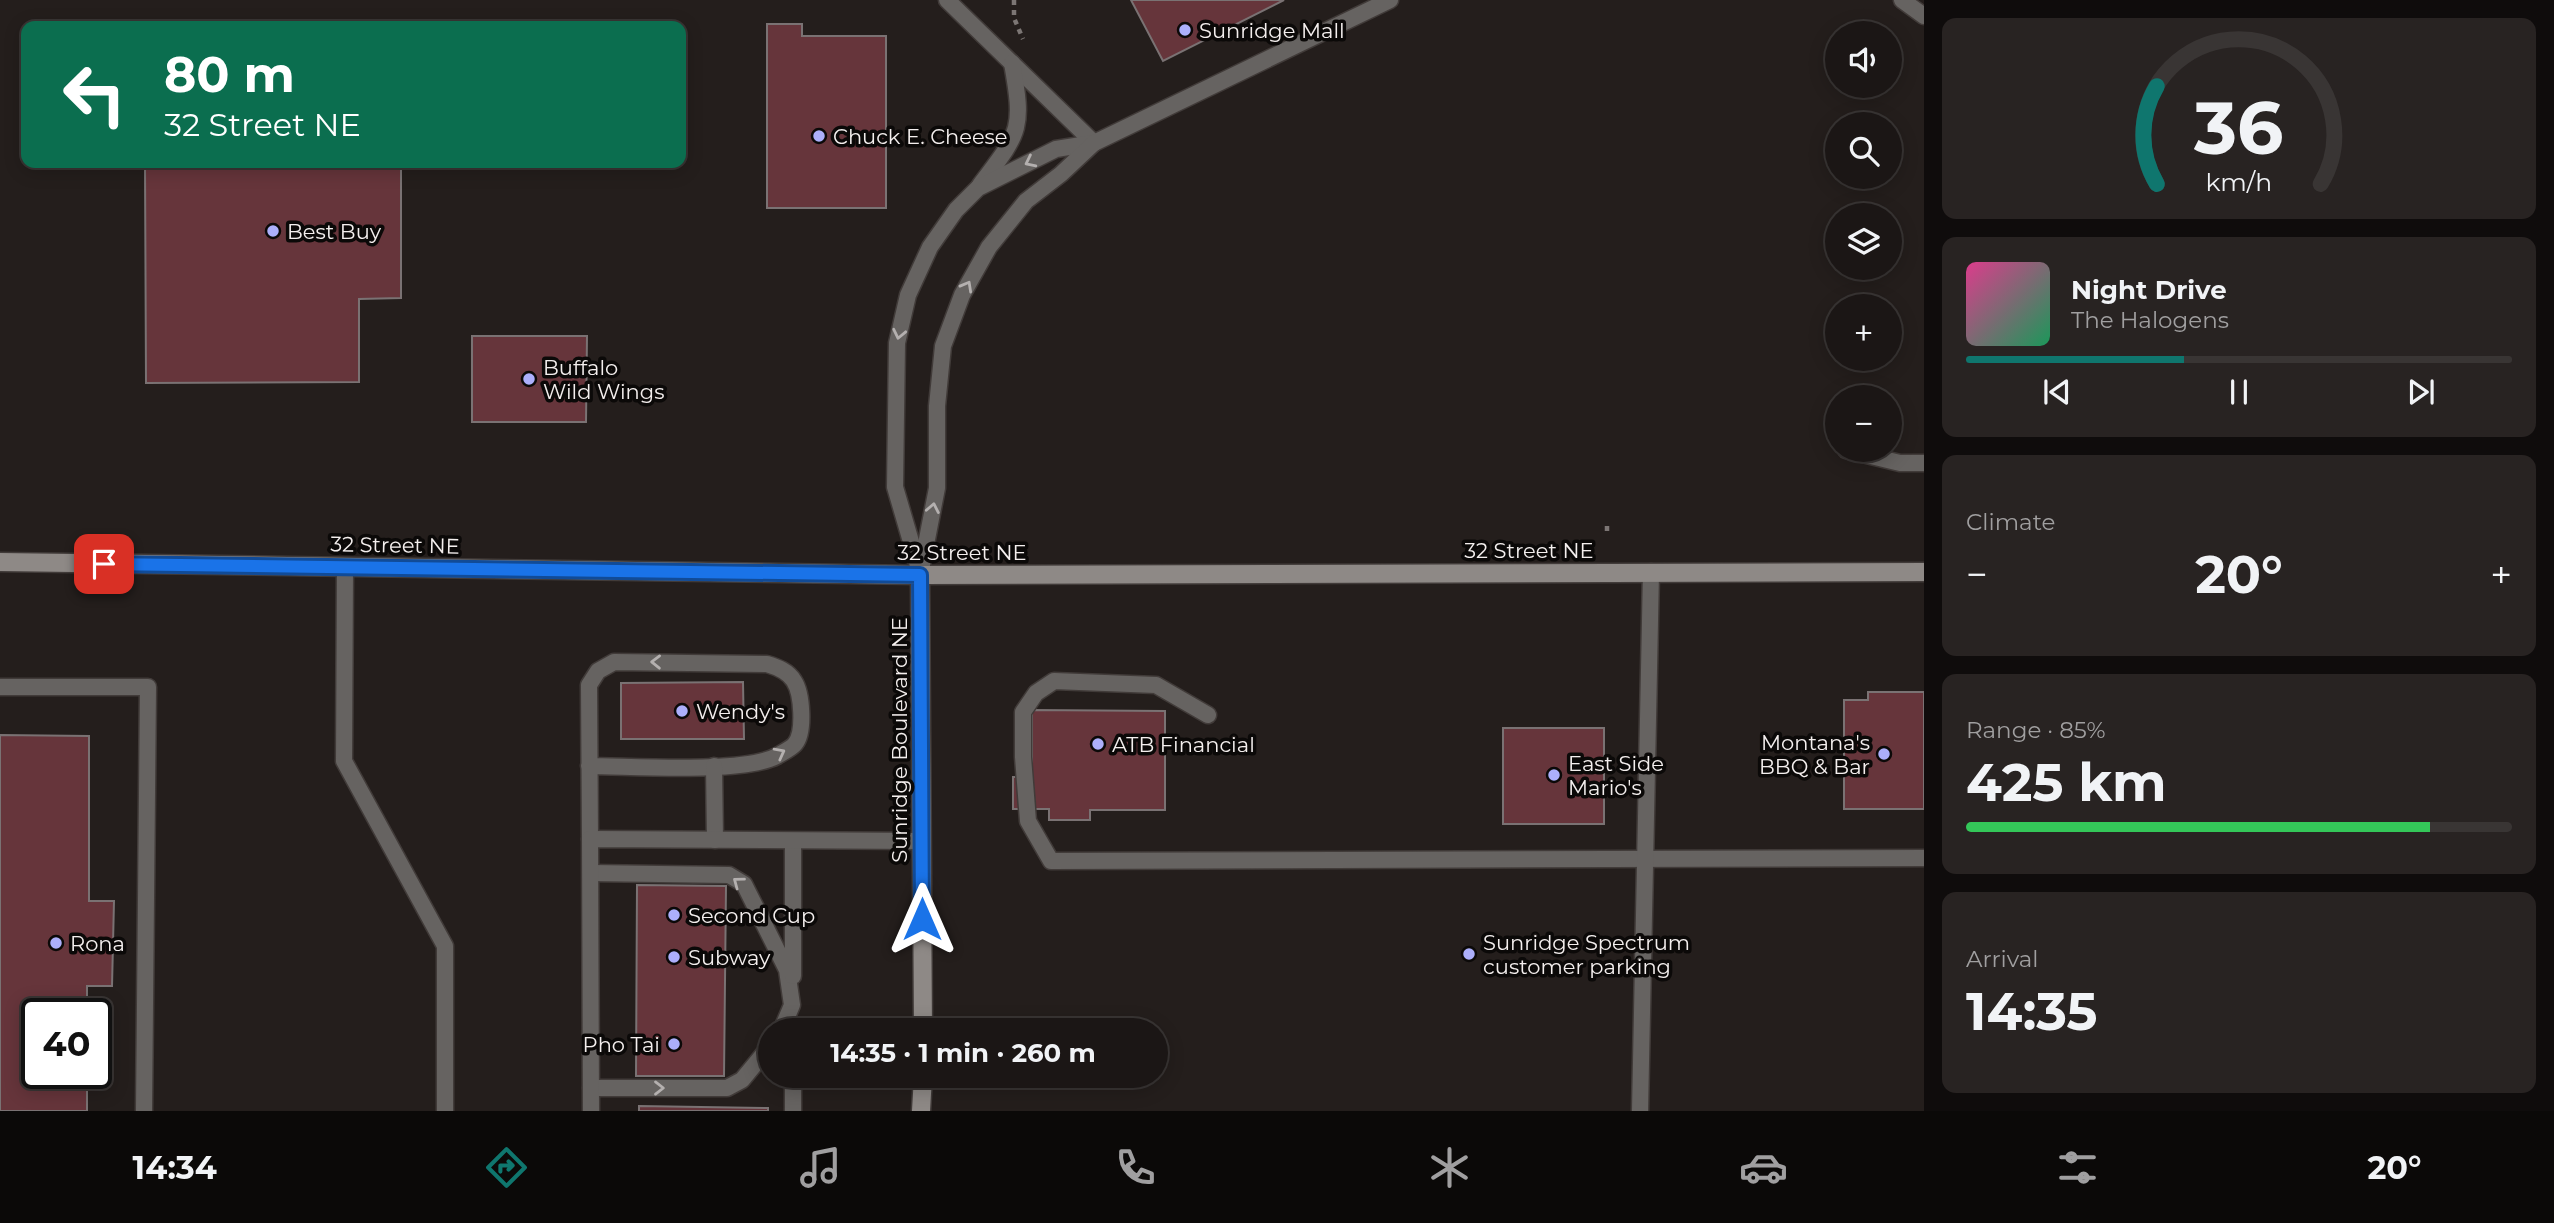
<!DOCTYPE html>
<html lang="en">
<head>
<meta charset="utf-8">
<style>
  :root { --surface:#1b1615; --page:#282322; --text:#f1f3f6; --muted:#a09fa0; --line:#393534; --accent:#0f766e }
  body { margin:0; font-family:Montserrat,sans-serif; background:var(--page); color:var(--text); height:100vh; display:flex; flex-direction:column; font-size:26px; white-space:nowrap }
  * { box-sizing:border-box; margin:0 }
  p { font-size:23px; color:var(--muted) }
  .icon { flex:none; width:38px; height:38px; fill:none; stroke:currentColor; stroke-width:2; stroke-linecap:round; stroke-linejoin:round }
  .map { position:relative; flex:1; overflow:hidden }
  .details { display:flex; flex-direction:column; gap:18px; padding:18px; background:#0f0c0c; width:630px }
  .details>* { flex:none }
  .top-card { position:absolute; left:21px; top:21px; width:665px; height:147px; border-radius:14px; box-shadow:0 4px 18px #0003,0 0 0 2px var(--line); background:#0b6e4f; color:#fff; overflow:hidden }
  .buttons { position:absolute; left:1825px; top:21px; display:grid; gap:14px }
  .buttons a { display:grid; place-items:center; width:77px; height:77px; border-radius:50%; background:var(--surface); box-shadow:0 4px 18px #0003,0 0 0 2px var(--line); font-size:35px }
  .speed { position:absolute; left:21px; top:998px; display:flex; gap:14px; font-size:35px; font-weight:700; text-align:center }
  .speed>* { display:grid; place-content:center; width:91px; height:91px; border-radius:50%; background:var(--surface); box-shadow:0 4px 18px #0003,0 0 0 2px var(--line); line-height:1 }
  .speed .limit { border:4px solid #111; border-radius:10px; background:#fff; color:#111 }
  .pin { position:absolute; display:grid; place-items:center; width:60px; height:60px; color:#fff; margin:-30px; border-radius:14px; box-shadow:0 4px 10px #0006 }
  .me { position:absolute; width:77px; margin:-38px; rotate:0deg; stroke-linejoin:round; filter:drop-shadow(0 0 5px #0008) }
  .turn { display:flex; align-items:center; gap:24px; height:147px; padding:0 28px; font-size:32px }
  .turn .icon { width:91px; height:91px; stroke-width:2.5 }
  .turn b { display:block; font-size:49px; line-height:60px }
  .big { font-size:52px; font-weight:700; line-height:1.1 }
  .details .tile { flex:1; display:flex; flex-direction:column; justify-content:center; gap:10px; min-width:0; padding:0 24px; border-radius:14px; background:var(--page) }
  .details .dial { align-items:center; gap:0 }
  .dial svg { height:182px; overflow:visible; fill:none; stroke:var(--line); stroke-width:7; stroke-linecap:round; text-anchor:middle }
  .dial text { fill:var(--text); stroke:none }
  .song { display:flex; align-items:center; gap:21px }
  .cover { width:84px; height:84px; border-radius:10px; background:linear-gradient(135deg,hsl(330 70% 55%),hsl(150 70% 35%)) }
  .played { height:7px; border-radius:4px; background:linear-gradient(90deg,var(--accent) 40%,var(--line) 40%) }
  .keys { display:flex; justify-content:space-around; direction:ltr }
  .heat { display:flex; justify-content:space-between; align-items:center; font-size:38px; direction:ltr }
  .charge { height:10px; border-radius:5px; background:linear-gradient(90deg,#34c759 85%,var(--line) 0) }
  .trip { position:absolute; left:758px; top:1018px; width:410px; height:70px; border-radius:35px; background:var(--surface); box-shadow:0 4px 18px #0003,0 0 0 2px var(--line); font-weight:700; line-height:70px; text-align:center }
  .menu { display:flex; height:112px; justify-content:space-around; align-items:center; background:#0b0908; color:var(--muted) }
  .menu .icon { width:49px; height:49px }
  .menu .on { color:var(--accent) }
  .menu b { font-size:32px; color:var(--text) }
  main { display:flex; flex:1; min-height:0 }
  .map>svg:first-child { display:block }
</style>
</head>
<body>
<main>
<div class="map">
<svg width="1924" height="1111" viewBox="0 0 1924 1111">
  <rect width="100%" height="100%" fill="#241e1c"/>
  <g fill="#66353b" stroke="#7a7273" stroke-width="2">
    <polygon points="1131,0 1284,0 1163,61"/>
    <polygon points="767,24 802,24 802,36 886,36 886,208 767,208"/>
    <polygon points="145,163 401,163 401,298 359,299 359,382 146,383"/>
    <polygon points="472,336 587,336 586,422 472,422"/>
    <polygon points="743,682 744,739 621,739 621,683"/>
    <polygon points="1868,692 1924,692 1924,809 1844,809 1844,700 1868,700"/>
    <polygon points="1868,692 1924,692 1924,809 1844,809 1844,700 1868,700"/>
    <polygon points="1032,710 1165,711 1165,810 1090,810 1090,820 1049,820 1049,809 1013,809 1013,777 1032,777"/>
    <rect x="1503" y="728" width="101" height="96"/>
    <polygon points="0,735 89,736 89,901 114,901 112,986 87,986 87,1013 37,1013 37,1073 87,1073 87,1111 0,1111"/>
    <polygon points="637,885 726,886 724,1076 636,1076"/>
    <polygon points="639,1106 768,1108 768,1111 639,1111"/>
  </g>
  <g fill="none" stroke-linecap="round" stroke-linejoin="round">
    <g stroke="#413b39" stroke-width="19">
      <g id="lane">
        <polyline points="947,0 1094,143"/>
        <polyline points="1902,0 1924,16"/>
        <path d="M980 185C1020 132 1024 130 1012 63"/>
        <polyline points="1846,450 1900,463 1924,463"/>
        <polyline points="345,567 344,761 445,946 445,1111"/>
        <polyline points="919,569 895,487 897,343 908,295 930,247 956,210 978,188 1056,149 1094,143"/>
        <polyline points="920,575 937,488 937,406 943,346 962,295 989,247 1026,201 1061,174 1094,143 1390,0"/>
        <polyline points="0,687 148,687 144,1111"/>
        <polyline points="1208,715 1156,685 1054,681 1036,693 1023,712 1023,757 1028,821 1051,861 1924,858"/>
        <path d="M589 766C632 766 743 774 777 756 782 753 792 748 795 744 805 732 802 693 794 681 788 671 777 667 767 664L614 662 598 671 589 685 590 839"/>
        <polyline points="714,766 715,840"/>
        <polyline points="591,873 729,875 744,884 787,970 792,1005 781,1031"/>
        <polyline points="793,976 793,841"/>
        <polyline points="793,1076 793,1111"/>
        <polyline points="591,1088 727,1088 742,1080 770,1046"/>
        <polyline points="591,1111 590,839 922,841"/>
        <polyline points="1640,1111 1651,572"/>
      </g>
    </g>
    <g stroke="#413b39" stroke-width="21">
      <g id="secondary">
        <polyline points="0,562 920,575 1924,572"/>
        <polyline points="920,575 923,1031"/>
        <polyline points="921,1111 923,1076"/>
      </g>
    </g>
    <g stroke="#7c7674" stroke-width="4.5" stroke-dasharray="5 5" stroke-linecap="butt">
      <polyline points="1014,0 1014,18 1023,39"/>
      <polyline points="1607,526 1607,531"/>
    </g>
    <use href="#lane" stroke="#666361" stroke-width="16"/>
    <use href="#secondary" stroke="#8e8986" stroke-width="18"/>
  </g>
  <defs><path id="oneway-chevron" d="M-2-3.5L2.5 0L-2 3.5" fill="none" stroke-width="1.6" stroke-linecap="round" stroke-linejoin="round" transform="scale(1.75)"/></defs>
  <g stroke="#b4b0af">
    <use href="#oneway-chevron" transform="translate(1030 162) rotate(154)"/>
    <use href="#oneway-chevron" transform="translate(967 286) rotate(-61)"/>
    <use href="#oneway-chevron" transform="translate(899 334) rotate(102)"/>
    <use href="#oneway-chevron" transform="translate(933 508) rotate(-79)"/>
    <use href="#oneway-chevron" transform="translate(656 662) rotate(-179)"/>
    <use href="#oneway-chevron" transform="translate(780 753) rotate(-28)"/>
    <use href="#oneway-chevron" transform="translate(738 882) rotate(-143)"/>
    <use href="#oneway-chevron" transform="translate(659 1088)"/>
  </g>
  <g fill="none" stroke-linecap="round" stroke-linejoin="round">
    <g stroke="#114b97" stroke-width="18">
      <polyline id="route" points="104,564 920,575 922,919"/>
    </g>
    <use href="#route" stroke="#1a73e8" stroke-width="12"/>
  </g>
  <g fill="#acaffb" stroke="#0b0908" stroke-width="2.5">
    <circle cx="1185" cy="30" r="7"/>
    <circle cx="819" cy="136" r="7"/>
    <circle cx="273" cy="231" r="7"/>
    <circle cx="529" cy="379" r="7"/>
    <circle cx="682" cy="711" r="7"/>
    <circle cx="1098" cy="744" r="7"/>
    <circle cx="1884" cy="754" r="7"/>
    <circle cx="1554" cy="775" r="7"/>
    <circle cx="674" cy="915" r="7"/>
    <circle cx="56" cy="943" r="7"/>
    <circle cx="1469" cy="954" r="7"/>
    <circle cx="674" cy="957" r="7"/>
    <circle cx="674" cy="1044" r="7"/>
  </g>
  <g text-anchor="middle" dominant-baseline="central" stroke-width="7" stroke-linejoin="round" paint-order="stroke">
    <g font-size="21" fill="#f4efee" stroke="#0b0908" text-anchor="start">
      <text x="1199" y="30">Sunridge Mall</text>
      <text x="833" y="136">Chuck E. Cheese</text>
      <text x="287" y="231">Best Buy</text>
      <text x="543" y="367">Buffalo<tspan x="543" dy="24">Wild Wings</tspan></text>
      <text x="696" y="711">Wendy's</text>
      <text x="1870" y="742" text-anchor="end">Montana's<tspan x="1870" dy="24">BBQ &amp; Bar</tspan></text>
      <text x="1112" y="744">ATB Financial</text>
      <text x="1568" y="763">East Side<tspan x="1568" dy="24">Mario's</tspan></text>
      <text x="688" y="915">Second Cup</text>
      <text x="1483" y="942">Sunridge Spectrum<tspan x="1483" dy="24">customer parking</tspan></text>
      <text x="70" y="943">Rona</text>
      <text x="688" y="957">Subway</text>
      <text x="660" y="1044" text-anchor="end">Pho Tai</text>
    </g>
    <g font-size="21" fill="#f4efee" stroke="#0b0908">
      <text transform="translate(395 545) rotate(1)">32 Street NE</text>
      <text x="1529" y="550">32 Street NE</text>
      <text x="962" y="552">32 Street NE</text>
      <text transform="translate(899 740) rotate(-90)">Sunridge Boulevard NE</text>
    </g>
  </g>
</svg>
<div class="buttons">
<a><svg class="icon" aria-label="sound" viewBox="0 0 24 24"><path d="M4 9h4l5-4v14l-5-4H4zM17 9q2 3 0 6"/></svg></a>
<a><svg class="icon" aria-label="search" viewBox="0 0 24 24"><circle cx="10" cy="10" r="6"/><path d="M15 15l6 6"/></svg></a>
<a><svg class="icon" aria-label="layers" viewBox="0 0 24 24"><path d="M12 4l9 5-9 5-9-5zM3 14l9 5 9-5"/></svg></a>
<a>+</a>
<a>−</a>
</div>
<div class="speed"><div class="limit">40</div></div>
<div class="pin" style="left:104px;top:564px;background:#d93025"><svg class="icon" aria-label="arrive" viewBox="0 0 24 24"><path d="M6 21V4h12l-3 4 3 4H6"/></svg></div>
<svg class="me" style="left:922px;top:919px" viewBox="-20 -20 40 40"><path d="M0-17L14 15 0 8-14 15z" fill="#1a73e8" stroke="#fff" stroke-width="4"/></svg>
<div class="trip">14:35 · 1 min · 260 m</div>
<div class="top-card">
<div class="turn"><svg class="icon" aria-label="left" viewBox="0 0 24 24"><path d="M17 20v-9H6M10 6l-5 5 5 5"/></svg><div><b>80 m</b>32 Street NE</div></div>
</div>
</div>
<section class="details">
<div class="tile dial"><svg viewBox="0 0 100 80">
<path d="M14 69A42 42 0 1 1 86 69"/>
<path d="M14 69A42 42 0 0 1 14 26" stroke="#0f766e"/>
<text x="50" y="56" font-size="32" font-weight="700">36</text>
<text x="50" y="72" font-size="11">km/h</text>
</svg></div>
<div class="tile">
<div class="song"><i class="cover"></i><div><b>Night Drive</b><p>The Halogens</p></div></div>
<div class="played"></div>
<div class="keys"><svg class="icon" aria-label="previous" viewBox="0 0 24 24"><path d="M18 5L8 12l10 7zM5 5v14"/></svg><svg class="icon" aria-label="pause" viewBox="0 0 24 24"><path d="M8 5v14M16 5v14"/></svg><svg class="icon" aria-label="next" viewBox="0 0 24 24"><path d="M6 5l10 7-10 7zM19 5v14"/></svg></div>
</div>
<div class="tile"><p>Climate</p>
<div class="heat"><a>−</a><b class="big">20°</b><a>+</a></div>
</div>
<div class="tile"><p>Range · 85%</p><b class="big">425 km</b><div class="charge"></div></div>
<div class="tile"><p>Arrival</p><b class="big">14:35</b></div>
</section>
</main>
<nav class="menu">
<b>14:34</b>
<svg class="icon on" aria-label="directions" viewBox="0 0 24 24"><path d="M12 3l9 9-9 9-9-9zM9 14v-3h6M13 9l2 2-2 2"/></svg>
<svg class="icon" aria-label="music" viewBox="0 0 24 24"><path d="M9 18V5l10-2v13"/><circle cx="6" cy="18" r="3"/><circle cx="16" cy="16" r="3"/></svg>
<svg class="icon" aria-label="phone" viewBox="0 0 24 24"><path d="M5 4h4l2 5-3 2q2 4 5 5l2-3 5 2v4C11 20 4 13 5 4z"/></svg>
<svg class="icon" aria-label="climate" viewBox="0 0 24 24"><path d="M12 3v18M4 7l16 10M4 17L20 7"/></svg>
<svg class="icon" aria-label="car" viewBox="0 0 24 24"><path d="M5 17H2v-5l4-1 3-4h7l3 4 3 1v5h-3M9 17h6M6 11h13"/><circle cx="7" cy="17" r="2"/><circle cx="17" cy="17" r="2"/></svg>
<svg class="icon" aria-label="filters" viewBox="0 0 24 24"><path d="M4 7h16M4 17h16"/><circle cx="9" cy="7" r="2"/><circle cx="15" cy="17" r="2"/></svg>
<b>20°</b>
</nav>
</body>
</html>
